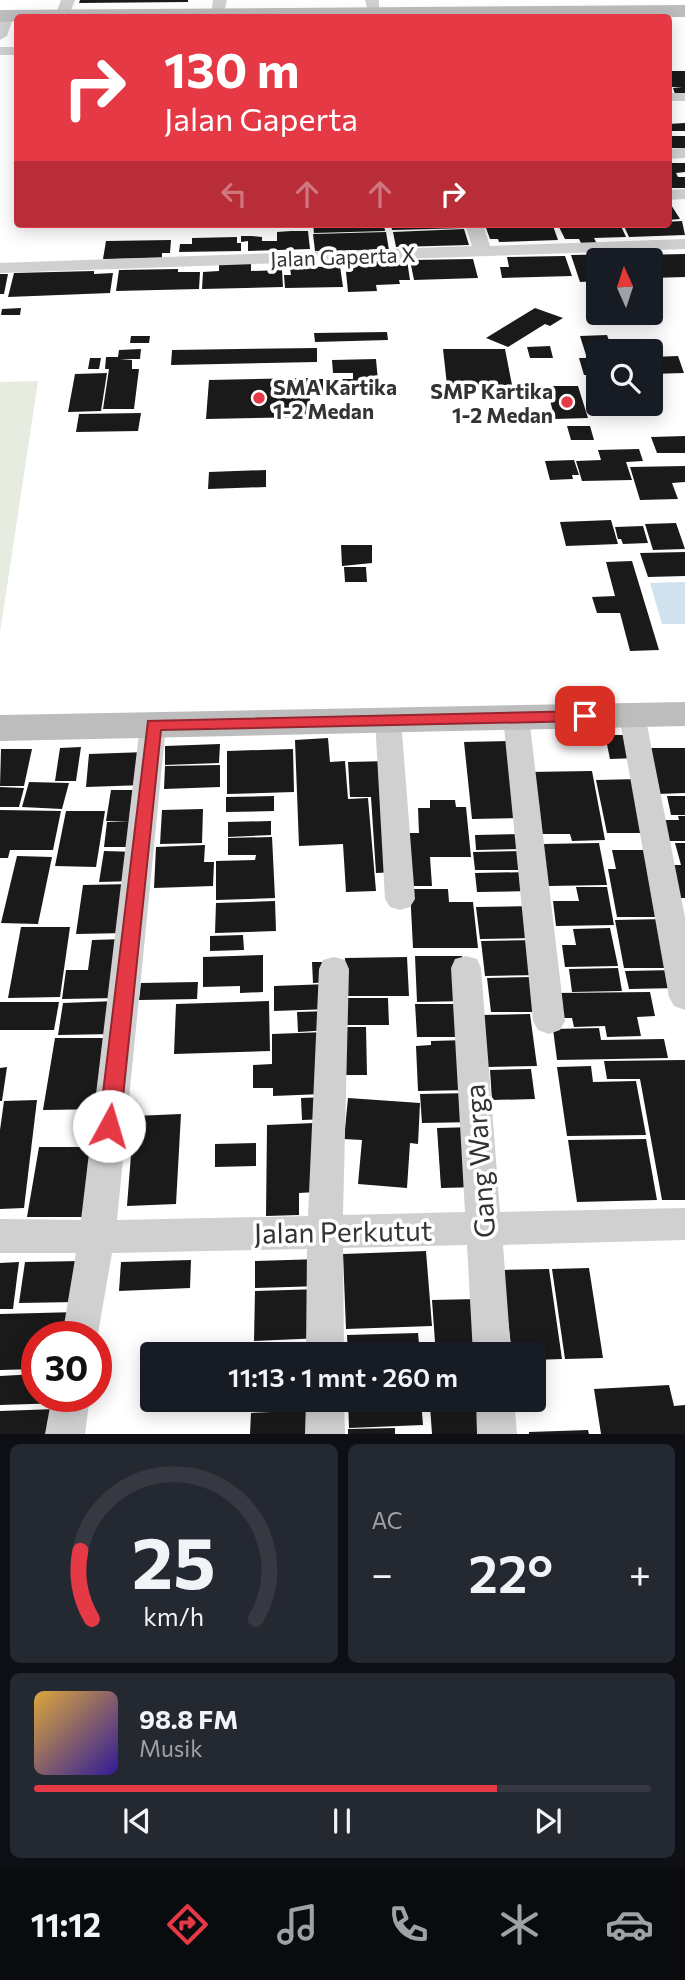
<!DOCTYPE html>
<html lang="id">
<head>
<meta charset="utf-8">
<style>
  :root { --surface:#171b24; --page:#242831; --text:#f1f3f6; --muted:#9ea1a6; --line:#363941; --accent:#e63946 }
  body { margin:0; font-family:Commissioner,sans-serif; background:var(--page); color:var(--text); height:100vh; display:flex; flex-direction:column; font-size:26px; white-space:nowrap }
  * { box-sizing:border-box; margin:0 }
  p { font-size:23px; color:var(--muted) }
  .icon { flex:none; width:38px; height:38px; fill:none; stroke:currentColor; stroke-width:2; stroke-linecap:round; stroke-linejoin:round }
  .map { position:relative; height:1434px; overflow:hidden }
  .sheet { display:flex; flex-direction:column; gap:10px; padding:10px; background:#0d0f14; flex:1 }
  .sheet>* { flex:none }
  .hud { position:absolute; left:14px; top:14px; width:658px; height:214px; border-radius:7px; box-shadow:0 4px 18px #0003; background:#e63946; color:#fff; overflow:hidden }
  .needle { width:46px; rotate:357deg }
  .tools { position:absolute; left:586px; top:248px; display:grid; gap:14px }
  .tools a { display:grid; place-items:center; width:77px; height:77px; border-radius:7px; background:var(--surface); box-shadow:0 4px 18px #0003; font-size:35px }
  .speed { position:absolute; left:21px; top:1321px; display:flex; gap:14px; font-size:35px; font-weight:700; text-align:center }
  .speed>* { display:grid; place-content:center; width:91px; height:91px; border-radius:50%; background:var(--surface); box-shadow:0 4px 18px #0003; line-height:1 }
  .speed .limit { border:10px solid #d22; background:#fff; color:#111 }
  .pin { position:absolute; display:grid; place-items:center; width:60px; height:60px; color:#fff; margin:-30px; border-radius:14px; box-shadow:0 4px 10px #0006 }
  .me { position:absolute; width:77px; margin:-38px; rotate:6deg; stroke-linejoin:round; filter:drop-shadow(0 0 5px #0008) }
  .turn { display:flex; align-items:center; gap:24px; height:147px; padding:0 35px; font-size:32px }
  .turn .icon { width:91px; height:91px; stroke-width:2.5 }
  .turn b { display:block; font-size:49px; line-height:60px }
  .lanes { display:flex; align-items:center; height:66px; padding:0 35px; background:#0003; justify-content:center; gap:35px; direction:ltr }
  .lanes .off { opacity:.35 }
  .big { font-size:52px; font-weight:600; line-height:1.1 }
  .sheet .tile { flex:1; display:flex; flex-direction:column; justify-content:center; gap:10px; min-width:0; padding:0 24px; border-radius:10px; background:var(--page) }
  .sheet .dial { align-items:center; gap:0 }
  .dial svg { height:182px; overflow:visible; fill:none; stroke:var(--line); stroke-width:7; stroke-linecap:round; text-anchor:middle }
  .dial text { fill:var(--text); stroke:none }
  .song { display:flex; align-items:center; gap:21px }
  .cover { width:84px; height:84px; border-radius:10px; background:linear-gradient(135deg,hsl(40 70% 55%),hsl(250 70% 35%)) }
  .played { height:7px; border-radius:4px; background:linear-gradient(90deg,var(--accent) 75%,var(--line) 75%) }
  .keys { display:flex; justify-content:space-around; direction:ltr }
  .heat { display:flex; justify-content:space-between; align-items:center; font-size:38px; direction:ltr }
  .sheet .tiles { flex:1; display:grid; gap:10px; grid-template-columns:1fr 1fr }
  .tile:last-child { grid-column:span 2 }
  .trip { position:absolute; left:140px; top:1342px; width:406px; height:70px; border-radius:7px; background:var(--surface); box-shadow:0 4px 18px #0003; font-weight:600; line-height:70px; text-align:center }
  .tab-bar { display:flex; height:112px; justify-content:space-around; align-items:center; background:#090b0e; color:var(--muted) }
  .tab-bar .icon { width:49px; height:49px }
  .tab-bar .current { color:var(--accent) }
  .tab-bar b { font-size:32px; color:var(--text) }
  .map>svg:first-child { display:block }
</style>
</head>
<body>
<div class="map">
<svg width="685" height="1434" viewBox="0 0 685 1434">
  <rect width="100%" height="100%" fill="#fff"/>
  <polygon fill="#e6ecdf" points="38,381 0,633 0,382"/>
  <polygon fill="#cfe2ee" points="685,582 685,624 662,624 650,583"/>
  <g fill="#1a1a1a">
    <polygon points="80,0 188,0 188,2 79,3"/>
    <polygon points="668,71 685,71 685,94 675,94 673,88 682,87 668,87 668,80 671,80"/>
    <polygon points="685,123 685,131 668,131 668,124"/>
    <rect x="668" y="136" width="17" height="12"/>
    <polygon points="668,163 685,163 685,172 676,173 678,177 685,177 685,188 668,188"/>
    <polygon points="668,200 680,219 668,220"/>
    <polygon points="682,221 685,235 629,237 623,224"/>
    <polygon points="313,224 384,224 385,231 314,233"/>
    <polygon points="391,224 467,224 468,228 392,230"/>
    <polygon points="620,224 626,237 594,238 597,244 582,245 579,239 565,239 559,227"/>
    <polygon points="553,226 558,240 499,242 498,239 490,239 486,228"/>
    <polygon points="464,229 469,245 396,247 393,232"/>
    <polygon points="291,231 308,231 310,249 248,251 248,241 241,242 241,236 252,236 262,237 262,241 277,241 277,232"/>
    <polygon points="386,232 389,250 315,251 313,234"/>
    <polygon points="237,237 237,243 241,243 241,251 179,252 180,244 192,244 192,238"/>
    <polygon points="171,240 170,253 162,253 162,258 103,259 106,241"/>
    <polygon points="633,254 636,261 598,261 598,281 580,282 571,255"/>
    <polygon points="685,254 685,277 651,278 651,261 639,261 637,255"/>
    <polygon points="565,256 572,276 502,278 500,267 509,267 507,257"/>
    <polygon points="473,259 478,278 414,280 410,260"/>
    <polygon points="407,260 410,280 399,280 400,284 376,285 377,291 348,292 345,262"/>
    <polygon points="251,263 251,271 282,270 283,287 202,289 203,272 219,271 219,264"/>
    <polygon points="340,266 343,287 285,288 284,275 291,275 290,268"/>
    <polygon points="178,269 178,272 200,272 199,289 116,291 119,270"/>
    <polygon points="94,271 94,274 113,273 110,293 8,297 14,273"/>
    <polygon points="0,274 8,274 4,294 0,294"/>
    <polygon points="21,308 20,315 1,315 2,309"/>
    <polygon points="535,308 563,318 550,326 545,324 508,347 486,338"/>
    <polygon points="387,332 388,340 315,342 314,333"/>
    <polygon points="607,335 613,352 586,355 580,336"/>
    <polygon points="131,336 150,336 149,343 130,343"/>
    <polygon points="550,346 553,358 530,358 527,347"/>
    <polygon points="317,348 317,362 171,365 172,350"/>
    <polygon points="141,349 140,359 120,359 132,360 132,369 139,369 134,409 103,409 109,369 105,369 106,357 118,357 119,350"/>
    <polygon points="443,349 505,349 512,385 447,385"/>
    <polygon points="678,356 684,373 651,374 651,357"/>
    <polygon points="90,358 101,358 99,369 88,369"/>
    <polygon points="579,358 598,358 598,375 584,375"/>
    <polygon points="376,359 379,392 319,393 318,379 353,379 353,373 333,373 332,360"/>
    <polygon points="107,373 101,411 68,412 75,374"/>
    <polygon points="309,378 311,417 206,419 209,380"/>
    <polygon points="546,386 578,386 588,418 555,419"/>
    <polygon points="141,413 138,431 76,432 79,414"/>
    <polygon points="567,426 590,426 594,440 571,440"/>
    <polygon points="685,436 685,453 657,453 651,437"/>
    <polygon points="639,449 643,461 626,462 632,480 582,481 576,461 601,460 598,450"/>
    <polygon points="574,460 579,475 572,475 573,479 550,480 545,461"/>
    <polygon points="685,466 685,482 672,483 678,499 640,500 630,467"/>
    <polygon points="266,470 266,487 208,489 209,472"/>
    <polygon points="611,520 618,544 566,546 560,522"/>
    <polygon points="676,523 685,549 653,550 645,524"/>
    <polygon points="643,526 648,543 623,544 621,539 618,539 615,527"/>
    <polygon points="341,545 372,545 372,563 342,566"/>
    <polygon points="685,552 685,576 648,577 640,553"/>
    <polygon points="632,561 659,650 630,651 620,613 597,613 592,597 615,596 606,562"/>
    <polygon points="344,567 366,567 367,582 345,582"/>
    <polygon points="605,735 632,735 638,758 610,759"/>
    <polygon points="328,738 330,762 345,761 348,799 368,798 376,891 346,892 343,844 299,846 295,740"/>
    <polygon points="513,741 524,818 472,819 464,742"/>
    <polygon points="220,744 219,763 165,765 165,746"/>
    <polygon points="81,747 76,781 55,781 60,748"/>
    <polygon points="646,748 685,748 685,793 657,794"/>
    <polygon points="1,749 32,749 24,786 0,786"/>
    <polygon points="293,749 294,792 227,794 227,751"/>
    <polygon points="146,752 144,785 86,787 89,754"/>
    <polygon points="389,761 398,872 376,873 371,797 350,797 348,762"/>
    <polygon points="220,765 220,787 164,789 165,766"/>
    <polygon points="592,771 605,840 572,841 570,834 537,834 528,772"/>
    <polygon points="640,779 645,833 607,833 596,780"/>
    <polygon points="29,782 69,783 62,809 22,807"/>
    <polygon points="0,787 24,788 19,807 0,807"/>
    <polygon points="111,790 145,790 139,847 104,847 107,822 130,822 106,821"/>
    <polygon points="274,796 274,811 226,812 226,797"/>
    <polygon points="667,796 685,796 685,815 671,815"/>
    <polygon points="430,800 455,800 456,807 466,807 471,857 430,857 432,886 413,886 409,833 419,833 418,808 430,808"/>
    <polygon points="203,809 202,843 160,844 162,810"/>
    <polygon points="0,810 61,811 53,850 10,850 8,858 0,858"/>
    <polygon points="66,811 105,811 96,867 55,866"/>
    <polygon points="678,816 685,816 685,841 664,841 659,820 679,820"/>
    <polygon points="271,821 271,835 228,837 228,822"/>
    <polygon points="524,834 526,849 476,850 475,835"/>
    <polygon points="272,837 275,898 216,900 216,861 255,860 256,855 228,855 228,838"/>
    <polygon points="599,843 607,885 548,886 542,844"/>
    <polygon points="675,843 685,843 685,898 677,898 669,865 681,865"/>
    <polygon points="205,845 204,862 214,862 213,886 154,888 156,847"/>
    <polygon points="612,850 649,850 664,917 617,917 608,869 616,869"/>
    <polygon points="104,851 138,852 134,881 99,882"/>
    <polygon points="526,851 529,870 475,870 473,852"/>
    <polygon points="17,856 52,857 38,924 1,923"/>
    <polygon points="530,872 532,891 477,892 475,873"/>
    <polygon points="132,884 127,933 76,934 83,885"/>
    <polygon points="576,887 607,887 614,925 556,926 553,901 579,901"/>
    <polygon points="410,889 448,889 449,902 473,902 478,948 413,948"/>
    <polygon points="275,901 276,931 215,933 216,903"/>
    <polygon points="533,906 537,938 480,939 476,907"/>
    <polygon points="667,919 677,968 624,968 615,920"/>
    <polygon points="21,927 70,927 60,997 8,998"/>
    <polygon points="610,928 618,966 565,967 562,945 576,945 573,929"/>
    <polygon points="243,935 244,950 210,951 210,936"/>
    <polygon points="125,939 118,998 62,999 66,970 88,970 92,940"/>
    <polygon points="537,940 542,975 485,976 481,941"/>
    <polygon points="263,955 263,992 240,993 240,986 203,987 203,957"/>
    <polygon points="415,956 462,956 467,1001 417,1002"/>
    <polygon points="407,957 409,996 345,996 345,958"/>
    <polygon points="312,962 332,962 333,982 313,983"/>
    <polygon points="618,968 622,991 572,992 569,969"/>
    <polygon points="676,970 679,988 629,989 625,971"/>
    <polygon points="533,977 538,1012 491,1012 487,978"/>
    <polygon points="198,982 197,999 139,1000 141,983"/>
    <polygon points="329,984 331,1009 274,1011 274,986"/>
    <polygon points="650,992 655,1016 637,1017 641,1036 607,1037 605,1026 574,1027 572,1018 557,1018 554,993"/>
    <polygon points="345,998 388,998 389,1025 345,1025"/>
    <polygon points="116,1001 113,1034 58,1035 63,1003"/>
    <polygon points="269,1001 270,1051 174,1054 176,1004"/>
    <polygon points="0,1002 59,1002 54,1030 0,1030"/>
    <polygon points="415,1004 465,1004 468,1037 417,1037"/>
    <polygon points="330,1011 330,1030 298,1032 297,1012"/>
    <polygon points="530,1014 537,1066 486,1067 481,1015"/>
    <polygon points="344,1027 366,1027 367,1075 344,1075"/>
    <polygon points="599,1028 601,1040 664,1039 668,1058 557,1060 553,1029"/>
    <polygon points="326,1032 322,1094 273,1096 273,1088 253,1088 253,1065 272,1064 272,1034"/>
    <polygon points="55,1038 118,1038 109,1109 43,1110"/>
    <polygon points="467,1040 471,1090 418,1091 416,1046 431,1045 431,1041"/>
    <polygon points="685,1060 685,1200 662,1200 640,1079 607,1079 604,1061"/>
    <polygon points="591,1066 593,1082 636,1081 646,1135 567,1136 557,1067"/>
    <polygon points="7,1067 2,1101 0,1101 0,1068"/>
    <polygon points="531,1069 535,1099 492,1100 490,1070"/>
    <polygon points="473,1093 476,1122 422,1123 420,1094"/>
    <polygon points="327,1097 328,1119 302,1120 301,1098"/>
    <polygon points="348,1098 420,1103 418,1144 410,1143 407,1188 358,1184 362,1140 344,1139"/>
    <polygon points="37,1100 24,1208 0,1209 0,1130 4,1101"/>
    <polygon points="181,1114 176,1204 127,1206 134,1116"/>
    <polygon points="314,1123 316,1192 299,1193 299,1215 266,1216 267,1125"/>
    <polygon points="475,1127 480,1187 441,1188 437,1128"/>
    <polygon points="646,1139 657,1200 577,1202 568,1140"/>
    <polygon points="256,1143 256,1166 215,1167 215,1144"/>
    <polygon points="39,1147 98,1147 95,1217 27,1217"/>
    <polygon points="426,1251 432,1326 346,1329 343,1254"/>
    <polygon points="321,1259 322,1286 255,1288 255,1261"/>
    <polygon points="191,1260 190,1288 119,1291 121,1262"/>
    <polygon points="81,1261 76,1302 19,1303 25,1262"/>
    <polygon points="19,1262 13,1309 0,1309 0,1263"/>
    <polygon points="589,1268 603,1358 565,1359 552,1269"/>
    <polygon points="549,1269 562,1359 534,1360 534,1354 512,1354 502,1270"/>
    <polygon points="321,1289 322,1338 254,1341 255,1291"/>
    <polygon points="478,1299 484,1354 427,1354 426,1342 435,1342 432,1300"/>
    <polygon points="78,1312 76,1337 37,1337 37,1369 0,1370 0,1314"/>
    <polygon points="418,1333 420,1354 348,1354 347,1335"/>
    <polygon points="319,1344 319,1354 258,1354 258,1346"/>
    <polygon points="37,1374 37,1396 64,1396 63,1403 0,1405 0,1376"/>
    <polygon points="669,1385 674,1406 685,1405 685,1434 601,1434 594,1389"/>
    <polygon points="257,1400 320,1400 320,1406 257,1408"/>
    <polygon points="348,1400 421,1400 423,1425 349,1428"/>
    <polygon points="485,1404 488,1434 432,1434 430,1406"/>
    <polygon points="56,1409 53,1434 0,1434 0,1411"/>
    <polygon points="319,1410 320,1434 250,1434 251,1413"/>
    <polygon points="395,1428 395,1434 348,1434 348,1429"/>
    <polygon points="588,1430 589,1434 529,1434 529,1432"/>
  </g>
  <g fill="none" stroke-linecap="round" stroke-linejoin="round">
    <g fill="#d0d0d0" fill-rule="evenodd">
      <polygon points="61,0 75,0 68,18 55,16"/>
      <polygon points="213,0 227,0 223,18 211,15"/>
      <polygon points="365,0 379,0 379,16 369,16"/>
      <polygon points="7,12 14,16 7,36 0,40 0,17"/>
      <rect x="0" y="47" width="18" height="8"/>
      <rect x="668" y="93" width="17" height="8"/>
      <polygon points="685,148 685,158 668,159 668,149"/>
      <polygon points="685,189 685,199 668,200 668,190"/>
      <polygon points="465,224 483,224 490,246 685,239 685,249 0,273 0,263 472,246"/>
      <polygon points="632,706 641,709 645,715 685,917 685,1010 674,1006 669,997 619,715 623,709"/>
      <polygon points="516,708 525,711 529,717 565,1021 560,1030 549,1034 538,1030 533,1021 503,717 507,711"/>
      <polygon points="388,710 397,713 401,719 415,899 410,907 400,910 390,907 385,899 375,719 379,713"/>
      <polygon points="153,716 162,719 166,725 117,1220 308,1216 319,969 323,960 334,957 345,960 349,969 343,1215 465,1212 451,968 455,959 466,956 477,959 481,968 500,1212 685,1208 685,1240 503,1245 511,1354 473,1354 467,1245 343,1248 344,1354 306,1354 307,1249 112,1253 96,1345 96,1337 62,1337 76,1253 0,1253 0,1219 81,1220 140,725 144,719"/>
      <polygon points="52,1396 90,1396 85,1434 45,1434"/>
      <polygon points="306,1400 344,1400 345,1434 305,1434"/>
      <polygon points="476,1400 514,1400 517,1434 477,1434"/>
    </g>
    <g fill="#bdbdbd" fill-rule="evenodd">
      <polygon points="685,5 685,17 18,18 18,21 0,22 0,10"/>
      <polygon points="685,702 685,726 0,741 0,715"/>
    </g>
  </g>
  <polygon fill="#e63946" stroke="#96252e" stroke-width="2" points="585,711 593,716 585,721 161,730 120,1126 117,1132 109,1135 102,1132 99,1126 148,721"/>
  <g fill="#e63946" stroke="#fff" stroke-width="2.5">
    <circle cx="259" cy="398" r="7"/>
    <circle cx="567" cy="402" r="7"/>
  </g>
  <g text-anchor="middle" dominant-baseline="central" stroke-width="7" stroke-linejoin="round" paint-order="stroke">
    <g font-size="21" fill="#333" stroke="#fff">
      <text transform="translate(343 256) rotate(-2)">Jalan Gaperta X</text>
    </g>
    <g font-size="21" font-weight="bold" fill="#333" stroke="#fff" text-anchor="start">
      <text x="273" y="386">SMA Kartika<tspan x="273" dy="24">1-2 Medan</tspan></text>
      <text x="553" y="390" text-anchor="end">SMP Kartika<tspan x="553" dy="24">1-2 Medan</tspan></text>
    </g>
    <g font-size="28" fill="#333" stroke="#fff">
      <text transform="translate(479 1161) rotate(-94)">Gang Warga</text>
      <text transform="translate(343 1231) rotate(-1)">Jalan Perkutut</text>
    </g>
  </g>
</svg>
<div class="tools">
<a><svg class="needle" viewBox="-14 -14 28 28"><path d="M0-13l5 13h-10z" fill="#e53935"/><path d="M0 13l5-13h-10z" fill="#9ea1a6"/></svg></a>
<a><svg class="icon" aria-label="search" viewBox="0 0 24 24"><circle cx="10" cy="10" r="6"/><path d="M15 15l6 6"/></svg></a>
</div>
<div class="speed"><div class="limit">30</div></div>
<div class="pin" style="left:585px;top:716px;background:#d93025"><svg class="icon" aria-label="arrive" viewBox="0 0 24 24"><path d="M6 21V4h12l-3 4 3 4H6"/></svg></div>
<svg class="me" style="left:109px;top:1126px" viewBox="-20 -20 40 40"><circle r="19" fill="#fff"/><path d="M0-13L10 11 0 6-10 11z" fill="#e63946"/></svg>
<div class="trip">11:13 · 1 mnt · 260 m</div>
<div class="hud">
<div class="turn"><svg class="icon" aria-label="right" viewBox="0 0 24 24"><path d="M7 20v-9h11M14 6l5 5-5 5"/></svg><div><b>130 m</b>Jalan Gaperta</div></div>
<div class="lanes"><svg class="icon off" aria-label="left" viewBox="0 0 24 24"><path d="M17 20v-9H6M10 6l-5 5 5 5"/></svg><svg class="icon off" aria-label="ahead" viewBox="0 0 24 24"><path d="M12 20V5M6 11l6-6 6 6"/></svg><svg class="icon off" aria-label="ahead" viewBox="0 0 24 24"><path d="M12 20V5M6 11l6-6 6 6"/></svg><svg class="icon" aria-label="right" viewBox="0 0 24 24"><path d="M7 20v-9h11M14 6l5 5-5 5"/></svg></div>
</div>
</div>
<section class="sheet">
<div class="tiles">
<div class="tile dial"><svg viewBox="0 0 100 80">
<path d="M14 69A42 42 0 1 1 86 69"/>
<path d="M14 69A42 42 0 0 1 9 39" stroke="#e63946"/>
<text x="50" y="56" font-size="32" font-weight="700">25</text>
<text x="50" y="72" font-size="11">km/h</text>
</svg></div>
<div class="tile"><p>AC</p>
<div class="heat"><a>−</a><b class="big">22°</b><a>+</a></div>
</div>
<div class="tile">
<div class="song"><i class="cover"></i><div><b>98.8 FM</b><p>Musik</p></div></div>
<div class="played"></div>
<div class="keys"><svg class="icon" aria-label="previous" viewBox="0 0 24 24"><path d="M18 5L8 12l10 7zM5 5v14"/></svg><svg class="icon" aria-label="pause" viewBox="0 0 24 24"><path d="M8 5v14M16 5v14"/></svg><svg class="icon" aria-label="next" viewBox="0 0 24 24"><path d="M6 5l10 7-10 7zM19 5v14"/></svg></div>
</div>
</div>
</section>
<nav class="tab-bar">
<b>11:12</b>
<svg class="icon current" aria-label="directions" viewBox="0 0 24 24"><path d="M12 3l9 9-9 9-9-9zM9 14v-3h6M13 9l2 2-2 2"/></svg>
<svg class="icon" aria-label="music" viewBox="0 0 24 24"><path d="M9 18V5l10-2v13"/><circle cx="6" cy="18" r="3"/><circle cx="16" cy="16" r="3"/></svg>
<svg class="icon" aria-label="phone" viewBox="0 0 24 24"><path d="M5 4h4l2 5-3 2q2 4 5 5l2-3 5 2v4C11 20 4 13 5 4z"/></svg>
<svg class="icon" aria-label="climate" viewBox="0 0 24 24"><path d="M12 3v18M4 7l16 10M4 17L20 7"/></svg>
<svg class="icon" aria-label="car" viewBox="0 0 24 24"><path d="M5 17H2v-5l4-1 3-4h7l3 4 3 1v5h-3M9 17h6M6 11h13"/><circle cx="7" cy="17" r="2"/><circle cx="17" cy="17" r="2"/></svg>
</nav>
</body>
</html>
